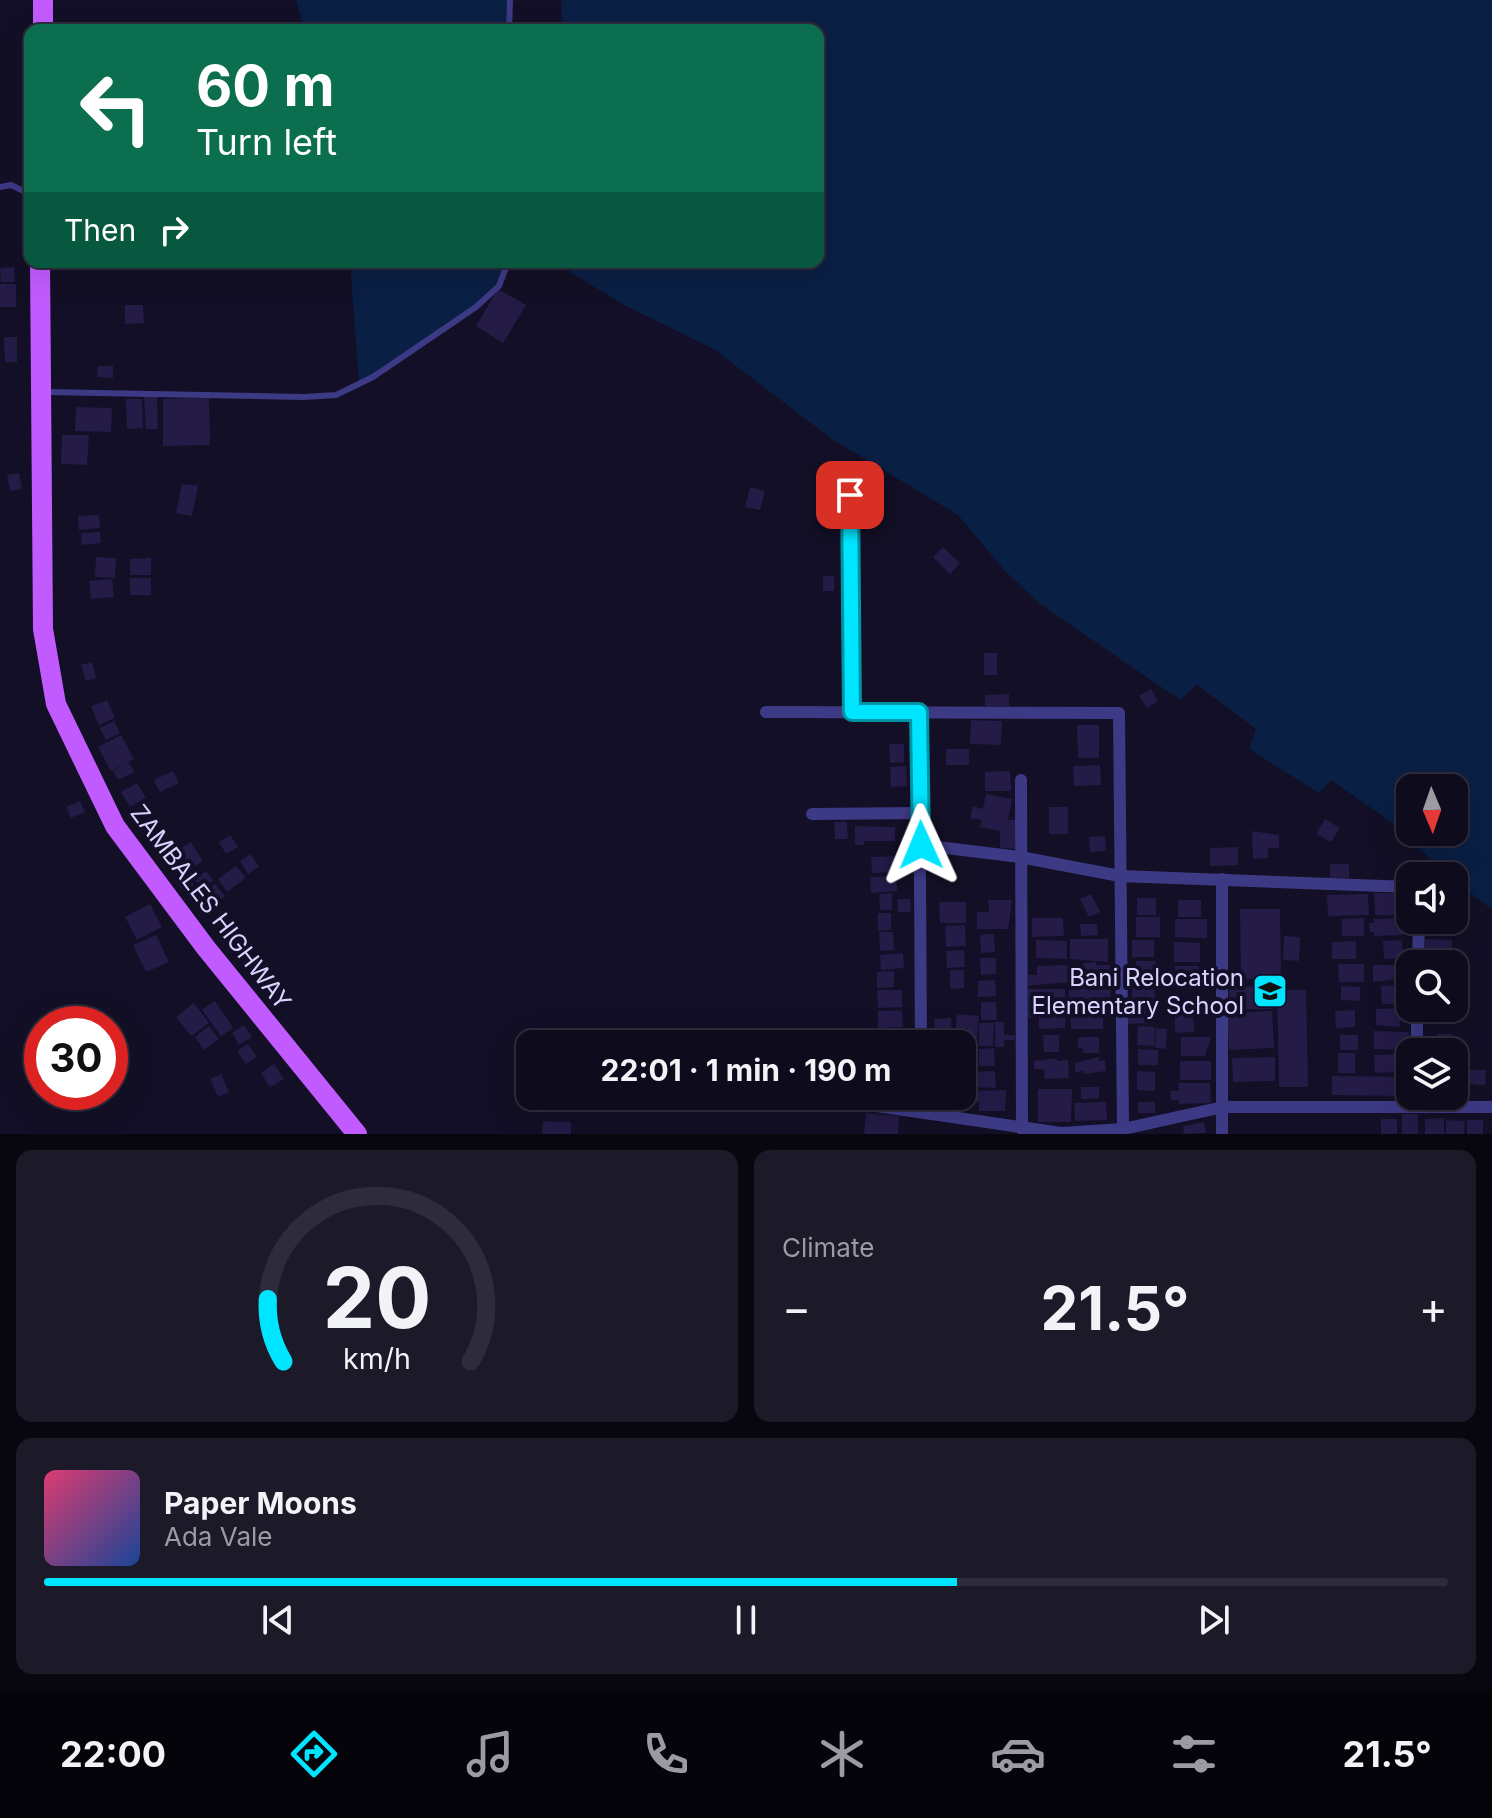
<!DOCTYPE html>
<html lang="en">
<head>
<meta charset="utf-8">
<style>
  :root { --surface:#0e0b1c; --page:#1c1929; --text:#f1f3f6; --muted:#9b9ba3; --line:#2e2b3b; --accent:#00e5ff }
  body { margin:0; font-family:Inter,sans-serif; background:var(--page); color:var(--text); height:100vh; display:flex; flex-direction:column; font-size:30px; white-space:nowrap }
  * { box-sizing:border-box; margin:0 }
  p { font-size:26px; color:var(--muted) }
  .icon { flex:none; width:44px; height:44px; fill:none; stroke:currentColor; stroke-width:2; stroke-linecap:round; stroke-linejoin:round }
  .map { position:relative; height:1134px; overflow:hidden }
  .details { display:flex; flex-direction:column; gap:16px; padding:16px; background:#08060f; flex:1 }
  .details>* { flex:none }
  .banner { position:absolute; left:24px; top:24px; width:800px; height:244px; border-radius:16px; box-shadow:0 8px 32px #0002,0 0 0 2px var(--line); background:#0b6e4f; color:#fff; overflow:hidden }
  .needle { width:52px; rotate:178deg }
  .fabs { position:absolute; left:1396px; top:774px; display:grid; gap:16px }
  .fabs a { display:grid; place-items:center; width:72px; height:72px; border-radius:16px; background:var(--surface); box-shadow:0 8px 32px #0002,0 0 0 2px var(--line); font-size:40px }
  .speed { position:absolute; left:24px; top:1006px; display:flex; gap:16px; font-size:40px; font-weight:700; text-align:center }
  .speed>* { display:grid; place-content:center; width:104px; height:104px; border-radius:50%; background:var(--surface); box-shadow:0 8px 32px #0002,0 0 0 2px var(--line); line-height:1 }
  .speed .limit { border:12px solid #d22; background:#fff; color:#111 }
  .pin { position:absolute; display:grid; place-items:center; width:68px; height:68px; color:#fff; margin:-34px; border-radius:16px; box-shadow:0 4px 12px #0006 }
  .me { position:absolute; width:88px; margin:-44px; rotate:359deg; stroke-linejoin:round; filter:drop-shadow(0 0 6px #0008) }
  .turn { display:flex; align-items:center; gap:28px; height:168px; padding:0 40px; font-size:36px }
  .turn .icon { width:104px; height:104px; stroke-width:2.5 }
  .turn b { display:block; font-size:56px; line-height:68px }
  .then { display:flex; align-items:center; height:76px; padding:0 40px; background:#0003; gap:16px; font-size:30px }
  .big { font-size:60px; font-weight:700; line-height:1.1 }
  .details .widget { flex:1; display:flex; flex-direction:column; justify-content:center; gap:12px; min-width:0; padding:0 28px; border-radius:16px; background:var(--page) }
  .details .dial { align-items:center; gap:0 }
  .dial svg { height:208px; overflow:visible; fill:none; stroke:var(--line); stroke-width:7; stroke-linecap:round; text-anchor:middle }
  .dial text { fill:var(--text); stroke:none }
  .song { display:flex; align-items:center; gap:24px }
  .cover { width:96px; height:96px; border-radius:12px; background:linear-gradient(135deg,hsl(340 70% 55%),hsl(220 70% 35%)) }
  .played { height:8px; border-radius:4px; background:linear-gradient(90deg,var(--accent) 65%,var(--line) 65%) }
  .keys { display:flex; justify-content:space-around; direction:ltr }
  .heat { display:flex; justify-content:space-between; align-items:center; font-size:44px; direction:ltr }
  .details .tiles { flex:1; display:grid; gap:16px; grid-template-columns:1fr 1fr }
  .widget:last-child { grid-column:span 2 }
  .trip { position:absolute; left:516px; top:1030px; width:460px; height:80px; border-radius:16px; background:var(--surface); box-shadow:0 8px 32px #0002,0 0 0 2px var(--line); font-weight:700; line-height:80px; text-align:center }
  .tabs { display:flex; height:128px; justify-content:space-around; align-items:center; background:#06040b; color:var(--muted) }
  .tabs .icon { width:56px; height:56px }
  .tabs .selected { color:var(--accent) }
  .tabs b { font-size:36px; color:var(--text) }
  .map>svg:first-child { display:block }
</style>
</head>
<body>
<div class="map">
<svg width="1492" height="1134" viewBox="0 0 1492 1134">
  <rect width="100%" height="100%" fill="#130f26"/>
  <g fill="#0a1f44" fill-rule="evenodd">
    <polygon points="296,0 510,0 509,30 304,30"/>
    <path d="M566 0H1492V909L1457 884 1454 876H1448L1394 824 1331 780 1319 793 1249 749 1256 729 1197 685 1180 700 1040 604 1005 571 958 515 832 439 715 350 624 305 570 272 569 262H818V30H562L561 2ZM1410 788H1454V832H1410Z"/>
    <polygon points="350,262 508,262 499,286 476,307 359,383"/>
  </g>
  <g fill="#241b47">
    <polygon points="14,267 15,282 1,282 0,268"/>
    <rect x="0" y="284" width="16" height="23"/>
    <polygon points="498,289 526,305 503,343 476,326"/>
    <polygon points="125,305 143,305 144,323 125,324"/>
    <polygon points="4,337 17,337 17,362 5,362"/>
    <polygon points="98,366 113,366 113,378 97,377"/>
    <polygon points="157,396 158,429 146,429 144,397"/>
    <polygon points="209,398 210,445 163,446 163,399"/>
    <polygon points="126,399 142,399 143,428 127,429"/>
    <polygon points="76,407 112,408 111,432 75,431"/>
    <polygon points="62,435 89,435 87,465 61,464"/>
    <polygon points="19,473 22,489 10,491 7,475"/>
    <polygon points="182,484 198,486 192,516 176,513"/>
    <polygon points="750,487 765,491 760,510 745,507"/>
    <polygon points="99,515 100,528 79,530 78,516"/>
    <polygon points="100,532 101,543 82,545 81,533"/>
    <polygon points="943,547 960,563 950,574 933,557"/>
    <polygon points="96,557 116,558 115,578 95,577"/>
    <polygon points="151,558 151,575 130,575 130,559"/>
    <rect x="823" y="576" width="11" height="15"/>
    <rect x="130" y="578" width="21" height="17"/>
    <polygon points="112,579 114,597 91,599 89,581"/>
    <rect x="984" y="653" width="13" height="22"/>
    <polygon points="92,662 96,678 86,681 81,665"/>
    <polygon points="1151,689 1158,701 1147,708 1139,696"/>
    <polygon points="1009,694 1009,706 985,706 985,695"/>
    <polygon points="107,700 115,718 99,725 91,706"/>
    <polygon points="971,720 1002,721 1001,745 970,744"/>
    <polygon points="114,721 120,733 106,740 100,728"/>
    <polygon points="1077,725 1099,725 1099,758 1078,758"/>
    <polygon points="121,735 134,759 129,762 134,772 118,780 113,771 126,763 111,771 98,747"/>
    <polygon points="889,744 904,744 904,762 890,763"/>
    <rect x="946" y="749" width="23" height="16"/>
    <polygon points="1100,765 1101,785 1074,786 1073,766"/>
    <polygon points="906,766 907,786 891,787 890,767"/>
    <polygon points="173,771 179,783 160,792 154,780"/>
    <polygon points="1010,771 1011,791 985,791 985,772"/>
    <polygon points="137,783 146,798 130,807 121,792"/>
    <polygon points="986,794 1012,799 1008,820 1016,820 1015,849 1000,848 1000,831 980,827 981,820 970,818 973,806 983,809"/>
    <polygon points="80,801 85,812 71,818 66,807"/>
    <rect x="1049" y="807" width="19" height="27"/>
    <polygon points="1325,819 1340,828 1331,842 1316,834"/>
    <polygon points="834,822 847,822 848,839 835,839"/>
    <polygon points="855,826 895,827 895,841 864,841 864,845 855,845"/>
    <polygon points="1252,831 1279,835 1279,848 1268,848 1268,858 1253,859"/>
    <polygon points="230,835 238,847 226,854 219,842"/>
    <polygon points="1105,836 1106,851 1090,852 1089,837"/>
    <polygon points="191,842 203,861 191,869 179,849"/>
    <polygon points="1238,847 1238,865 1210,866 1210,848"/>
    <polygon points="251,854 259,867 248,874 240,861"/>
    <polygon points="897,856 897,872 872,873 871,857"/>
    <rect x="1330" y="864" width="19" height="14"/>
    <polygon points="236,866 246,878 227,892 218,879"/>
    <polygon points="206,871 213,881 201,889 194,879"/>
    <polygon points="186,873 194,885 183,892 175,880"/>
    <polygon points="896,876 897,891 871,893 870,877"/>
    <polygon points="215,884 225,896 206,912 196,899"/>
    <polygon points="892,893 892,910 880,910 879,894"/>
    <polygon points="1374,893 1407,893 1407,915 1375,915"/>
    <polygon points="1091,894 1100,912 1089,917 1080,899"/>
    <polygon points="1368,894 1369,915 1328,916 1327,895"/>
    <rect x="1137" y="898" width="19" height="17"/>
    <polygon points="897,899 910,899 911,912 898,912"/>
    <polygon points="988,900 1012,900 1008,929 977,929 977,912 989,912"/>
    <rect x="1178" y="900" width="23" height="17"/>
    <polygon points="939,902 966,902 966,923 940,923"/>
    <polygon points="150,904 162,927 137,940 125,917"/>
    <polygon points="1240,909 1280,909 1281,978 1241,979"/>
    <polygon points="878,913 891,913 891,930 878,931"/>
    <rect x="1136" y="917" width="24" height="20"/>
    <polygon points="1032,918 1063,918 1064,936 1032,937"/>
    <polygon points="1364,918 1364,936 1342,936 1342,919"/>
    <polygon points="1403,918 1403,935 1374,936 1374,932 1370,932 1369,923 1374,923 1373,919"/>
    <polygon points="1175,919 1207,919 1207,938 1175,937"/>
    <polygon points="1080,924 1097,924 1098,935 1081,936"/>
    <polygon points="965,925 966,946 946,947 945,926"/>
    <polygon points="879,932 893,932 894,950 880,951"/>
    <polygon points="994,934 995,952 981,953 980,935"/>
    <polygon points="156,935 169,962 146,972 133,945"/>
    <polygon points="1284,936 1300,937 1299,961 1283,960"/>
    <polygon points="1070,939 1108,939 1108,962 1070,959"/>
    <polygon points="1425,939 1452,940 1452,964 1425,964"/>
    <polygon points="1036,940 1067,941 1067,959 1036,958"/>
    <rect x="1132" y="940" width="22" height="17"/>
    <polygon points="1402,940 1403,958 1384,959 1383,941"/>
    <polygon points="1356,941 1356,959 1332,959 1332,942"/>
    <polygon points="1174,942 1200,943 1200,962 1174,962"/>
    <polygon points="964,950 965,967 947,968 946,951"/>
    <polygon points="903,953 904,968 881,970 880,955"/>
    <polygon points="980,958 996,958 996,974 981,975"/>
    <rect x="1136" y="961" width="20" height="19"/>
    <polygon points="1096,962 1096,965 1110,965 1111,973 1097,974 1097,983 1084,984 1083,963"/>
    <polygon points="1338,964 1364,964 1364,982 1339,982"/>
    <polygon points="1068,965 1069,982 1028,986 1028,975 1037,975 1037,966"/>
    <polygon points="1373,965 1409,965 1409,978 1373,982"/>
    <polygon points="1175,966 1199,966 1198,988 1175,988"/>
    <polygon points="950,970 964,970 964,988 950,989"/>
    <polygon points="894,971 894,987 877,988 877,972"/>
    <polygon points="995,980 996,996 978,997 978,981"/>
    <polygon points="1155,985 1155,1002 1132,1003 1132,986"/>
    <polygon points="1399,985 1399,1004 1382,1004 1381,986"/>
    <polygon points="1273,986 1273,1009 1229,1009 1229,987"/>
    <polygon points="1341,986 1360,987 1360,1001 1341,1000"/>
    <polygon points="1069,988 1111,988 1110,1006 1072,1009 1068,1005"/>
    <rect x="1028" y="989" width="37" height="18"/>
    <polygon points="877,990 902,990 902,1007 878,1008"/>
    <polygon points="1277,990 1306,990 1308,1087 1279,1087"/>
    <polygon points="215,1001 233,1028 221,1036 202,1010"/>
    <polygon points="981,1002 996,1002 997,1020 981,1020"/>
    <polygon points="194,1003 209,1023 191,1036 176,1017"/>
    <polygon points="1153,1005 1154,1023 1127,1024 1126,1006"/>
    <polygon points="1052,1008 1065,1011 1065,1028 1039,1029 1039,1018 1028,1018 1028,1009"/>
    <polygon points="1400,1008 1400,1027 1376,1025 1376,1009"/>
    <polygon points="902,1010 903,1027 878,1028 878,1011"/>
    <polygon points="1355,1010 1355,1027 1336,1028 1335,1011"/>
    <polygon points="1272,1011 1274,1048 1229,1050 1227,1013"/>
    <rect x="1071" y="1012" width="32" height="17"/>
    <polygon points="1175,1013 1193,1013 1194,1032 1175,1033"/>
    <polygon points="957,1014 979,1016 977,1039 955,1037"/>
    <polygon points="951,1018 952,1037 935,1038 934,1019"/>
    <polygon points="995,1022 1004,1022 1004,1035 1015,1035 1015,1040 1004,1040 1004,1047 995,1047"/>
    <polygon points="979,1023 994,1023 993,1046 979,1046"/>
    <polygon points="244,1025 252,1037 239,1045 232,1033"/>
    <polygon points="209,1026 219,1039 204,1050 195,1037"/>
    <polygon points="1138,1026 1155,1027 1154,1046 1137,1045"/>
    <polygon points="1156,1028 1167,1029 1166,1049 1155,1048"/>
    <polygon points="905,1031 905,1044 858,1044 858,1032"/>
    <polygon points="1374,1031 1409,1032 1409,1050 1374,1049"/>
    <rect x="1437" y="1034" width="15" height="18"/>
    <polygon points="1043,1035 1059,1035 1059,1052 1044,1052"/>
    <rect x="1340" y="1035" width="18" height="15"/>
    <polygon points="1082,1037 1099,1037 1099,1053 1083,1053 1083,1048 1078,1048 1078,1038"/>
    <polygon points="1181,1037 1211,1037 1205,1056 1181,1056"/>
    <polygon points="248,1044 257,1057 246,1064 237,1051"/>
    <polygon points="33,1045 42,1047 42,1068 28,1064"/>
    <polygon points="994,1048 995,1066 979,1066 979,1049"/>
    <polygon points="1138,1049 1158,1050 1158,1065 1138,1065"/>
    <rect x="1338" y="1053" width="17" height="20"/>
    <polygon points="1398,1054 1399,1072 1375,1073 1374,1055"/>
    <polygon points="1099,1057 1099,1061 1105,1060 1106,1071 1084,1074 1084,1071 1075,1072 1075,1063"/>
    <polygon points="1275,1057 1275,1081 1233,1082 1232,1058"/>
    <polygon points="1057,1058 1057,1061 1068,1060 1069,1078 1045,1079 1044,1069 1034,1069 1034,1061"/>
    <rect x="1180" y="1061" width="31" height="19"/>
    <polygon points="971,1062 972,1081 962,1082 962,1063"/>
    <polygon points="274,1064 284,1079 270,1087 261,1073"/>
    <polygon points="1469,1070 1486,1070 1485,1085 1469,1084"/>
    <polygon points="995,1071 996,1088 975,1087 975,1072"/>
    <polygon points="1137,1071 1155,1072 1155,1091 1137,1090"/>
    <polygon points="221,1074 229,1092 218,1097 210,1079"/>
    <polygon points="1332,1076 1407,1077 1406,1096 1332,1095"/>
    <polygon points="1178,1083 1210,1083 1211,1103 1179,1104 1179,1100 1171,1100 1170,1091 1179,1091"/>
    <polygon points="1081,1087 1099,1087 1099,1098 1081,1099"/>
    <polygon points="1038,1089 1072,1089 1071,1122 1038,1122"/>
    <polygon points="1006,1090 1005,1111 979,1111 979,1102 972,1102 972,1091"/>
    <polygon points="1106,1102 1107,1120 1075,1121 1074,1103"/>
    <rect x="1138" y="1102" width="17" height="11"/>
    <polygon points="866,1113 899,1116 898,1134 864,1134"/>
    <rect x="1402" y="1114" width="16" height="20"/>
    <polygon points="1444,1118 1444,1134 1425,1134 1425,1119"/>
    <rect x="1381" y="1119" width="16" height="15"/>
    <polygon points="1446,1120 1465,1121 1464,1134 1446,1134"/>
    <rect x="1467" y="1120" width="16" height="14"/>
    <polygon points="543,1121 571,1122 571,1134 542,1134"/>
    <polygon points="1204,1122 1206,1133 1184,1134 1183,1126"/>
  </g>
  <g fill="none" stroke-linecap="round" stroke-linejoin="round">
    <g stroke="#3d3a85" stroke-width="6">
      <polyline points="509,30 510,0"/>
      <polyline points="0,187 11,185 30,194"/>
      <polyline points="46,392 304,397 336,395 373,377 476,307 499,286 508,262"/>
    </g>
    <g stroke="#3d3a85" stroke-width="12">
      <polyline points="850,495 852,712"/>
      <polyline points="766,712 1119,713 1123,1129"/>
      <polyline points="919,712 921,1044"/>
      <polyline points="1021,780 1022,1129"/>
      <polyline points="812,814 920,813"/>
      <polyline points="921,845 1020,857 1120,876 1410,887"/>
      <polyline points="1222,879 1222,1134"/>
      <polyline points="1418,964 1419,920"/>
      <polyline points="1417,1052 1417,1008"/>
      <polyline points="870,1105 1061,1133 1123,1129 1223,1107 1492,1107"/>
    </g>
    <g stroke="#c25bff" stroke-width="20">
      <polyline points="43,30 43,0"/>
      <polyline points="40,262 43,629 56,704 115,826 206,948 357,1134"/>
    </g>
  </g>
  <g fill="none" stroke-linecap="round" stroke-linejoin="round">
    <g stroke="#0095a6" stroke-width="20">
      <polyline id="route" points="850,495 852,712 919,712 921,845"/>
    </g>
    <use href="#route" stroke="#00e5ff" stroke-width="14"/>
  </g>
  <defs>
    <g id="school-square" transform="scale(1.8)"><rect x="-9" y="-9" width="18" height="18" rx="4" fill="#00e5ff" stroke="#130f26"/><path d="M0-5L7-2L0 1L-7-2ZM-4 1L0 2.5L4 1V4Q0 6-4 4Z" fill="#111"/></g>
  </defs>
  <g fill-rule="evenodd">
    <use href="#school-square" x="1270" y="991"/>
  </g>
  <g text-anchor="middle" dominant-baseline="central" stroke-width="8" stroke-linejoin="round" paint-order="stroke">
    <g font-size="24" fill="#d9d4ff" stroke="#130f26">
      <text transform="translate(211 907) rotate(53)">ZAMBALES HIGHWAY</text>
    </g>
    <g font-size="24" fill="#d9d4ff" stroke="#130f26" text-anchor="end">
      <text x="1244" y="977">Bani Relocation<tspan x="1244" dy="28">Elementary School</tspan></text>
    </g>
  </g>
</svg>
<div class="fabs">
<a><svg class="needle" viewBox="-14 -14 28 28"><path d="M0-13l5 13h-10z" fill="#e53935"/><path d="M0 13l5-13h-10z" fill="#9b9ba3"/></svg></a>
<a><svg class="icon" aria-label="sound" viewBox="0 0 24 24"><path d="M4 9h4l5-4v14l-5-4H4zM17 9q2 3 0 6"/></svg></a>
<a><svg class="icon" aria-label="search" viewBox="0 0 24 24"><circle cx="10" cy="10" r="6"/><path d="M15 15l6 6"/></svg></a>
<a><svg class="icon" aria-label="layers" viewBox="0 0 24 24"><path d="M12 4l9 5-9 5-9-5zM3 14l9 5 9-5"/></svg></a>
</div>
<div class="speed"><div class="limit">30</div></div>
<div class="pin" style="left:850px;top:495px;background:#d93025"><svg class="icon" aria-label="arrive" viewBox="0 0 24 24"><path d="M6 21V4h12l-3 4 3 4H6"/></svg></div>
<svg class="me" style="left:921px;top:845px" viewBox="-20 -20 40 40"><path d="M0-17L14 15 0 8-14 15z" fill="#00e5ff" stroke="#fff" stroke-width="4"/></svg>
<div class="trip">22:01 · 1 min · 190 m</div>
<div class="banner">
<div class="turn"><svg class="icon" aria-label="left" viewBox="0 0 24 24"><path d="M17 20v-9H6M10 6l-5 5 5 5"/></svg><div><b>60 m</b>Turn left</div></div>
<div class="then">Then<svg class="icon" aria-label="right" viewBox="0 0 24 24"><path d="M7 20v-9h11M14 6l5 5-5 5"/></svg></div>
</div>
</div>
<section class="details">
<div class="tiles">
<div class="widget dial"><svg viewBox="0 0 100 80">
<path d="M14 69A42 42 0 1 1 86 69"/>
<path d="M14 69A42 42 0 0 1 8 45" stroke="#00e5ff"/>
<text x="50" y="56" font-size="32" font-weight="700">20</text>
<text x="50" y="72" font-size="11">km/h</text>
</svg></div>
<div class="widget"><p>Climate</p>
<div class="heat"><a>−</a><b class="big">21.5°</b><a>+</a></div>
</div>
<div class="widget">
<div class="song"><i class="cover"></i><div><b>Paper Moons</b><p>Ada Vale</p></div></div>
<div class="played"></div>
<div class="keys"><svg class="icon" aria-label="previous" viewBox="0 0 24 24"><path d="M18 5L8 12l10 7zM5 5v14"/></svg><svg class="icon" aria-label="pause" viewBox="0 0 24 24"><path d="M8 5v14M16 5v14"/></svg><svg class="icon" aria-label="next" viewBox="0 0 24 24"><path d="M6 5l10 7-10 7zM19 5v14"/></svg></div>
</div>
</div>
</section>
<nav class="tabs">
<b>22:00</b>
<svg class="icon selected" aria-label="directions" viewBox="0 0 24 24"><path d="M12 3l9 9-9 9-9-9zM9 14v-3h6M13 9l2 2-2 2"/></svg>
<svg class="icon" aria-label="music" viewBox="0 0 24 24"><path d="M9 18V5l10-2v13"/><circle cx="6" cy="18" r="3"/><circle cx="16" cy="16" r="3"/></svg>
<svg class="icon" aria-label="phone" viewBox="0 0 24 24"><path d="M5 4h4l2 5-3 2q2 4 5 5l2-3 5 2v4C11 20 4 13 5 4z"/></svg>
<svg class="icon" aria-label="climate" viewBox="0 0 24 24"><path d="M12 3v18M4 7l16 10M4 17L20 7"/></svg>
<svg class="icon" aria-label="car" viewBox="0 0 24 24"><path d="M5 17H2v-5l4-1 3-4h7l3 4 3 1v5h-3M9 17h6M6 11h13"/><circle cx="7" cy="17" r="2"/><circle cx="17" cy="17" r="2"/></svg>
<svg class="icon" aria-label="filters" viewBox="0 0 24 24"><path d="M4 7h16M4 17h16"/><circle cx="9" cy="7" r="2"/><circle cx="15" cy="17" r="2"/></svg>
<b>21.5°</b>
</nav>
</body>
</html>
